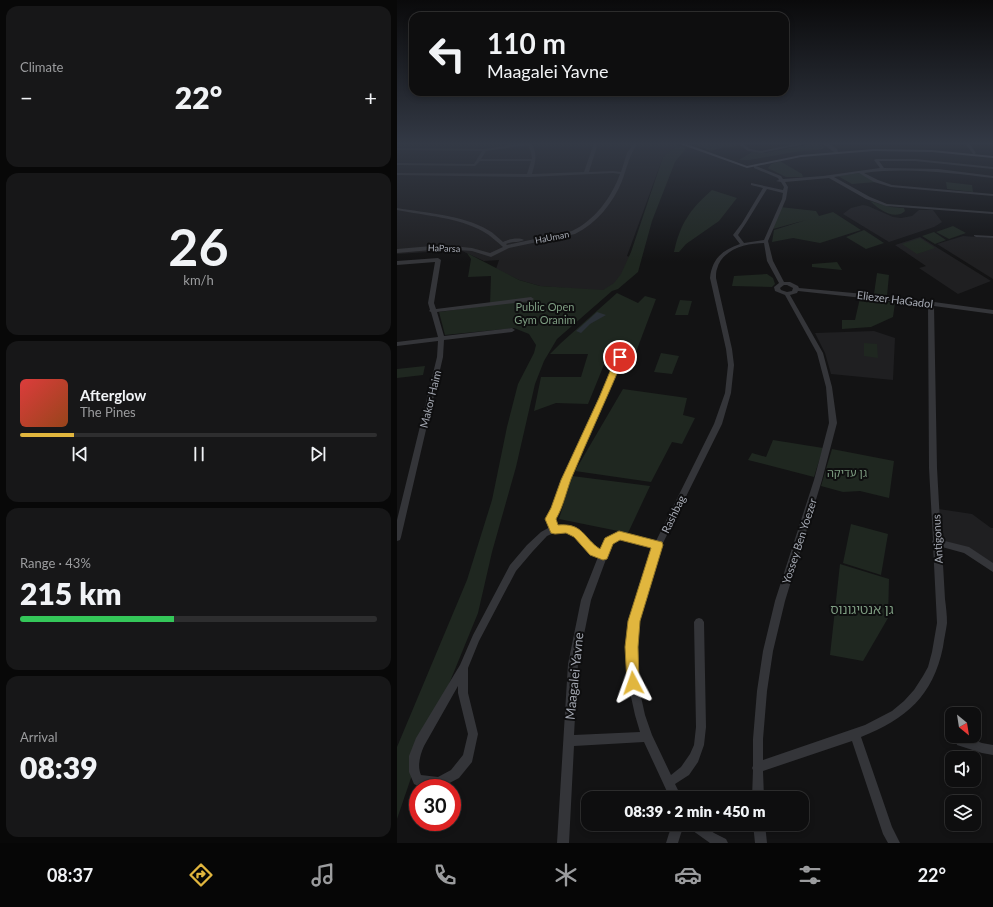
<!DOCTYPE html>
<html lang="en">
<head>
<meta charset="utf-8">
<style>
  :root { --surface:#0e0e0f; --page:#171718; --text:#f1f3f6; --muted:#9b9c9e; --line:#2e2e2f; --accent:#e1b63e }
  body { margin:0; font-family:Lato,"Noto Sans Hebrew",sans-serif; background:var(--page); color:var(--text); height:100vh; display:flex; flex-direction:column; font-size:15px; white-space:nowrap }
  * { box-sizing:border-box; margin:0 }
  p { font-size:13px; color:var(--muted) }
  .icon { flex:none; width:22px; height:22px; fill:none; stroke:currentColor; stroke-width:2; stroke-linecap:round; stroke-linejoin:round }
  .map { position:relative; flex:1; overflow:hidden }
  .panel { display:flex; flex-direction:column; gap:6px; padding:6px; background:#080808; width:397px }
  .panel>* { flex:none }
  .top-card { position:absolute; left:12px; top:12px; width:380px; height:84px; border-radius:12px; box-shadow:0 2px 6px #0003,0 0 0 1px var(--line); background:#0e0e0f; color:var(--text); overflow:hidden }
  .needle { width:26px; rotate:150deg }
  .buttons { position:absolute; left:548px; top:707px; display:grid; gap:8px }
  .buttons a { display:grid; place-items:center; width:36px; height:36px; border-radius:8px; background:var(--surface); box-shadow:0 2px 6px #0003,0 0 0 1px var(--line); font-size:20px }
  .speed { position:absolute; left:12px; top:779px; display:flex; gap:8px; font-size:20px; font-weight:700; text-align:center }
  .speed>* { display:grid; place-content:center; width:52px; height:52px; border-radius:50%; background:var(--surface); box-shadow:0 2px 6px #0003,0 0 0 1px var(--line); line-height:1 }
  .speed .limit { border:6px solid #d22; background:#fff; color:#111 }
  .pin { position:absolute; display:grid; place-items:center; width:34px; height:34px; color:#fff; margin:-17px; border:2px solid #fff; border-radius:50%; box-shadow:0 1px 4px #0007 }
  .me { position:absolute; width:44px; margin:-22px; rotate:356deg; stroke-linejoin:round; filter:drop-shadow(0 0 3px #0008) }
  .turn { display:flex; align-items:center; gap:14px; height:84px; padding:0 12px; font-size:18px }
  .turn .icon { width:52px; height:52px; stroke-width:2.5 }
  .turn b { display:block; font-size:28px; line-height:34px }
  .big { font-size:30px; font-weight:800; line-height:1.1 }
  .panel .widget { flex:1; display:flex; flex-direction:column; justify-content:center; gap:6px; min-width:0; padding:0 14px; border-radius:12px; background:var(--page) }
  .panel .dial { align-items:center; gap:0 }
  .dial b { font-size:52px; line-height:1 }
  .song { display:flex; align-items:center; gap:12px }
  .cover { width:48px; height:48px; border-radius:6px; background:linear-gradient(135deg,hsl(0 70% 55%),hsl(20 70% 35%)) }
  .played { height:4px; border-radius:2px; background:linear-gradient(90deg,var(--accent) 15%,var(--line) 15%) }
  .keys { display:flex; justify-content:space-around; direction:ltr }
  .heat { display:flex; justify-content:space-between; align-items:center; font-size:22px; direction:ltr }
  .charge { height:6px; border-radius:3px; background:linear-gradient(90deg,#34c759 43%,var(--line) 0) }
  .trip { position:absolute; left:184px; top:791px; width:228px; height:40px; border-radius:12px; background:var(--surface); box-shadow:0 2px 6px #0003,0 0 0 1px var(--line); font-weight:800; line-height:40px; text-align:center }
  .menu { display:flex; height:64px; justify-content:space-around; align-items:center; background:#060606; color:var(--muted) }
  .menu .icon { width:28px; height:28px }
  .menu .selected { color:var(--accent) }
  .menu b { font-size:18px; color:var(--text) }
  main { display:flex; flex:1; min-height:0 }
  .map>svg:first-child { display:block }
</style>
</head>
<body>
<main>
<section class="panel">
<div class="widget"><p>Climate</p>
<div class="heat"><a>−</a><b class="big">22°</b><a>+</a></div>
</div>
<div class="widget dial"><b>26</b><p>km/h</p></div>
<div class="widget">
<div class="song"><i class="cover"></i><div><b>Afterglow</b><p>The Pines</p></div></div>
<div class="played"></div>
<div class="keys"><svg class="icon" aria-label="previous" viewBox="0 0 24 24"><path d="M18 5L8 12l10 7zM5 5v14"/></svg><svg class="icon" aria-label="pause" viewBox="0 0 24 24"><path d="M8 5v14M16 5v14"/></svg><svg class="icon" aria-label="next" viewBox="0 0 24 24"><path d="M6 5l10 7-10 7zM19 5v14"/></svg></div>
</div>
<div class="widget"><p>Range · 43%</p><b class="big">215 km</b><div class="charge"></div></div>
<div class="widget"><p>Arrival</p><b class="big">08:39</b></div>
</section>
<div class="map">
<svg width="596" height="843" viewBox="0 0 596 843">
  <rect width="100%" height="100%" fill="#131314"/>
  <g fill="#1f1f21">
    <polygon points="0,143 275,143 280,145 266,157 230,256 233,257 225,275 215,287 204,291 143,286 122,280 99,269 102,260 87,261 63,250 0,254"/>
    <polygon points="466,205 471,206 496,217 504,218 515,216 522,210 536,210 545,222 537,227 492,242 446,214 454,208"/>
    <polygon points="566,236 596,238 596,279 540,244"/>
    <polygon points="523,237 594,281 561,294 522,268 529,266 498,245"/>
    <polygon points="477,331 498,338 496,380 434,374 428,353 418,333"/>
    <polygon points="542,509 575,514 594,528 596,528 596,566 541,541"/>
  </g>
  <g fill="#1f2720">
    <path d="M297 143H336L340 146C329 148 324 147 314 151L296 144Z"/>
    <polygon points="415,144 422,144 428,147 426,149 398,152 352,160 342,160 355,152 367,153"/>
    <polygon points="280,145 289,148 278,162 255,221 241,272 221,289 215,291 160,339 147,361 138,384 119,467 95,552 81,613 16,772 0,819 0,747 70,580 95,500 110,427 121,384 137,353 139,345 132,334 117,328 48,335 42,312 93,305 94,276 71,277 74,259 70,253 122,280 143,286 206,290 217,283 224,274 234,252 266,157"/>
    <polygon points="383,161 405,174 406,177 389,177 371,168 374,164"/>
    <polygon points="462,173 480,182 455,184 441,176"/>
    <polygon points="549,182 575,185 576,192 550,189"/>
    <path d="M315 190 340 198 322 221 289 244 282 252H277C283 224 293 209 315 190Z"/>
    <path d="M473 201 494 207 507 208 508 211C498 221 481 209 473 201Z"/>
    <polygon points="383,207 419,211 422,216 436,212 464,230 423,243 396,238 375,242 377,230 409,220 376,229"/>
    <polygon points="556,226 569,233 552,239 539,232"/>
    <polygon points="467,230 487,243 469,249 449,237"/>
    <polygon points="537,232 549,240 538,244 525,236"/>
    <polygon points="523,238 538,248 520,254 505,244"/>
    <polygon points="440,262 445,270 415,267 415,264"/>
    <polygon points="480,273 492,275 490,296 477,294"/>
    <polygon points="370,274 376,278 378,284 375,287 335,286 337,276"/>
    <polygon points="220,293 241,303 248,296 259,299 239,352 213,350 191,404 159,403 137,411 144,377 184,377 191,354 153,354 164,343"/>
    <polygon points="463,298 498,303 496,317 474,327 445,329 445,320 458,320"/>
    <polygon points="283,300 295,301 291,315 278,315"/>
    <polygon points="467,343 480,344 481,358 467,356"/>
    <polygon points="264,353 282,356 275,374 257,372"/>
    <polygon points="28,366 26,375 0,378 0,369"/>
    <polygon points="226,389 290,398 286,415 298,418 285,444 275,442 254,482 178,471"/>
    <polygon points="376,440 426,448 417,477 351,460 355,453 369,457"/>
    <polygon points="435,449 497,461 492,498 463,491 446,492 424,486"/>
    <polygon points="175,476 253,486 231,533 162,519"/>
    <polygon points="454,524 491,534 484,575 446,563"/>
    <polygon points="443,564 492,579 491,618 466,661 433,655"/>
  </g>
  <polygon fill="#2a3037" points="200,312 209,315 193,324 184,333 179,331"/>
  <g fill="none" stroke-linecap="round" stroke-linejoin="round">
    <g fill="#343539" fill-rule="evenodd">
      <path d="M125 143H137L135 144C141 155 138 163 135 174L187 172 197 143H201L192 172 216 171 224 172 230 153 237 143H241C232 155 230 168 225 181 216 203 200 223 178 234L112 248 94 257 75 251 46 249 0 253V249L46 245 75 248 93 253 106 247C100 242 94 236 87 232 61 217 29 216 0 210V208C29 213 66 215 91 230 97 233 101 238 106 242 111 239 122 237 127 240 122 243 115 241 109 244L110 245 175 231C198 220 214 198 223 174L216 173 132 177 0 175V173L130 174 134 161H83L78 166 0 165V163L77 164 85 151 0 150V148L88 149ZM131 145 134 152 135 159H84L89 151Z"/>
      <polygon points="340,143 345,143 353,149 364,151 403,143 413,143 364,153 351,151"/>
      <polygon points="425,143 431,143 440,149 441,152 438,153"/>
      <polygon points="568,143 572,143 579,153 578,154 576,154"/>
      <path d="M479 159H518L596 167V169L518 161H482L487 168 541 169 596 176V178C553 173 510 167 467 173L481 180 495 185 596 194V196L494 187 477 182 462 173 437 177 473 197 490 204 596 212V214L489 206 469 199 432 178 388 182 391 187 389 199 371 241 376 261 387 282H393L401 286 402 288 500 297 596 310V314L537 306 540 468 544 540 572 547 596 563V572L567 553 545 547C546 564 547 582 548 599 549 607 550 615 550 623 549 631 547 639 546 647 536 696 509 719 464 737L495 827 503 843H491L486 834 455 741 366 771 367 798H355L356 770 355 768 356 766V739L360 691 366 651 378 601 417 480 432 423 429 387 420 353 388 295 378 291 377 287 382 283 370 261 367 243C350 243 325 249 320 269 319 271 319 275 319 278L335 349 337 365 334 393 325 424 265 545 242 621 240 647 241 683 248 715 255 735 274 775 284 767 293 754 297 745 299 727 297 622 299 619 302 618 305 619 307 622 309 727 307 745 301 762 292 775 278 784 285 798H273L247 742 177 746 172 843H160L171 664 184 600 201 557 194 555 178 536 169 532H159L150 536 136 551 119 571 82 641 71 668V693L81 734 75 762 62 778 43 788 21 786 17 784 12 772V756L19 738 63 665 76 635 113 565 130 545 144 532 153 527 149 519 154 509 165 479 220 357 223 355 226 357 173 479 162 509 157 519 160 526C177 526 183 531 194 543 197 546 199 549 204 551L209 538 222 531 259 541 317 424 328 393 331 365 329 349 313 278C315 259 325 250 343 244L336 235 345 223 366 188 354 185V183L386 190 387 187 384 182 379 181 382 180 381 178 357 168V166H359L384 176 386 179 426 176 483 168 477 160ZM370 189 386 193 385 199 367 240 347 243 341 235 349 223ZM387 285H390L396 288 395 291 390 292 384 290 383 288ZM401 291 531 305 532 468 536 540 535 542 536 545 540 623 535 652 531 667 526 676 517 690 507 701 495 711 468 725 366 760V739L370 691 376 651 388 601 425 480 440 423 435 387 426 353 393 295 400 293ZM223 539 256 547 232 621 230 647 231 683 238 715 243 732 177 735 181 664 194 600 215 543ZM61 686V693L71 734 66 755 54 770 41 777 24 775C20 766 23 755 27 746Z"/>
      <polygon points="577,235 596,236 596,238 579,237 577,236"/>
      <polygon points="41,258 44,260 37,303 39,309 134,297 137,299 134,301 40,312 47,336 115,328 118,330 115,332 47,340 46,357 4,537 3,540 0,541 0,520 40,357 41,341 0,346 0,342 41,337 34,312 32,311 33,310 31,303 38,262 0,265 0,261"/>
      <polygon points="565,736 585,743 596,745 596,755 585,753 560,745 559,741 560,737"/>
      <polygon points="275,824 287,824 281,843 269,843"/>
      <polygon points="290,824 305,824 317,833 329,839 331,843 313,843 292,828"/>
      <polygon points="356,824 368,824 370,843 358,843"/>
    </g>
    <polygon fill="#505158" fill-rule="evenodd" points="280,143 287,143 350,166 404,155 477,149 535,150 596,156 596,158 535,152 477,151 404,157 350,168"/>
  </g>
  <linearGradient id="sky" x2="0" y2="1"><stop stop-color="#0a0a0b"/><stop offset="0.55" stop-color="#333945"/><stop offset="1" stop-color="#333945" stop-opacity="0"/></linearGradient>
  <rect width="596" height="261" fill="url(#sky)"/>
  <path fill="#e1b63e" stroke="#927628" d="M223 354 227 357C210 398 191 438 174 479 169 493 166 507 159 519L161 525C187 523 186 538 203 549L208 538 222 531 261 541 265 542 266 545 243 621 241 647 242 683 241 687 236 689 231 687 230 683 228 647 231 621 254 548 223 540 216 544 210 559 206 560 193 555 177 537 169 533 158 534 154 533 148 519 154 508 164 480 202 398 219 357Z"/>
  <g text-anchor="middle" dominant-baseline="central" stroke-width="4" stroke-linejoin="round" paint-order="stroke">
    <g font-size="9" fill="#a5a9b3" stroke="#0e0e0f">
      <text transform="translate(155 237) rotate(-11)">HaUman</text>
      <text transform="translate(47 248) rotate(2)">HaParsa</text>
    </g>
    <g font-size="11" fill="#a5a9b3" stroke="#0e0e0f">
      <text transform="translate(498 299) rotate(7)">Eliezer HaGadol</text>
      <text transform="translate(33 399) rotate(-76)">Makor Haim</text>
      <text transform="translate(276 514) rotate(-64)">Rashbag</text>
      <text transform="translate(540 539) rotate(-93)">Antigonus</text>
      <text transform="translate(402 541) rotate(-72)">Yossey Ben Yoezer</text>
    </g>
    <g font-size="11" fill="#7e9d82" stroke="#0e0e0f">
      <text x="148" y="306">Public Open<tspan x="148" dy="13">Gym Oranim</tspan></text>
      <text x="450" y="472">גן עדיקה</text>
    </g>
    <g font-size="13" fill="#7e9d82" stroke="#0e0e0f">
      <text x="465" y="609">גן אנטיגונוס</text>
    </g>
    <g font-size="13" fill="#a5a9b3" stroke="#0e0e0f">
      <text transform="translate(177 676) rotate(-84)">Maagalei Yavne</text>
    </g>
  </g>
</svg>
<div class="buttons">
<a><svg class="needle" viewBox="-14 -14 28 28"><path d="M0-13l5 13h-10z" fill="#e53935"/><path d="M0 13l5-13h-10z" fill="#9b9c9e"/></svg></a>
<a><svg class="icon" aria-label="sound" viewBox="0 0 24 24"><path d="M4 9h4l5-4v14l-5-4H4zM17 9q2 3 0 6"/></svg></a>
<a><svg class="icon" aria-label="layers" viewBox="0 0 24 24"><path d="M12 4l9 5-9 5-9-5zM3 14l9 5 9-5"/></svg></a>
</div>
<div class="speed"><div class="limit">30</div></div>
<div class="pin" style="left:223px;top:357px;background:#d93025"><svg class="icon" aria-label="arrive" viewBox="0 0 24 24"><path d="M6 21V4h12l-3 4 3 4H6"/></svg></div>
<svg class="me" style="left:236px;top:683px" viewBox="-20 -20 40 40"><path d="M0-17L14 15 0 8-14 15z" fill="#e1b63e" stroke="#fff" stroke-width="4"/></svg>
<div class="trip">08:39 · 2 min · 450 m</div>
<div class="top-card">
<div class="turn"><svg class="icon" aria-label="left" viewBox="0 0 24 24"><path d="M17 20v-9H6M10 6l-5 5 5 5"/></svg><div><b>110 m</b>Maagalei Yavne</div></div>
</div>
</div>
</main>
<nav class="menu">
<b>08:37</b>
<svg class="icon selected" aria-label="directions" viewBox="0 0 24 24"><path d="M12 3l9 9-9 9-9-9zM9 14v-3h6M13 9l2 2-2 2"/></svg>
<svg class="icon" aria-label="music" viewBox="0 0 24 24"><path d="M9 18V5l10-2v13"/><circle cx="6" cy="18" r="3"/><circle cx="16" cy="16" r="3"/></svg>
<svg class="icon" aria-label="phone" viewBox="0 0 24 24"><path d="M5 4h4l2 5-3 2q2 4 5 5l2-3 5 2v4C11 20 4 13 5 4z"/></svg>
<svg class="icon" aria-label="climate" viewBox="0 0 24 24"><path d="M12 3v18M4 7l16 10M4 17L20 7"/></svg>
<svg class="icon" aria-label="car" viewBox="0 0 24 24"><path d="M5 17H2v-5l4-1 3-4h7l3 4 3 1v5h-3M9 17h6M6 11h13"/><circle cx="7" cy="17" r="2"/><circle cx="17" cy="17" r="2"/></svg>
<svg class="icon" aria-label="filters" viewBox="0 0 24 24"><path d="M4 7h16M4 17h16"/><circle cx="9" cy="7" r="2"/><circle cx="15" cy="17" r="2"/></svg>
<b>22°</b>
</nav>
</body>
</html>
